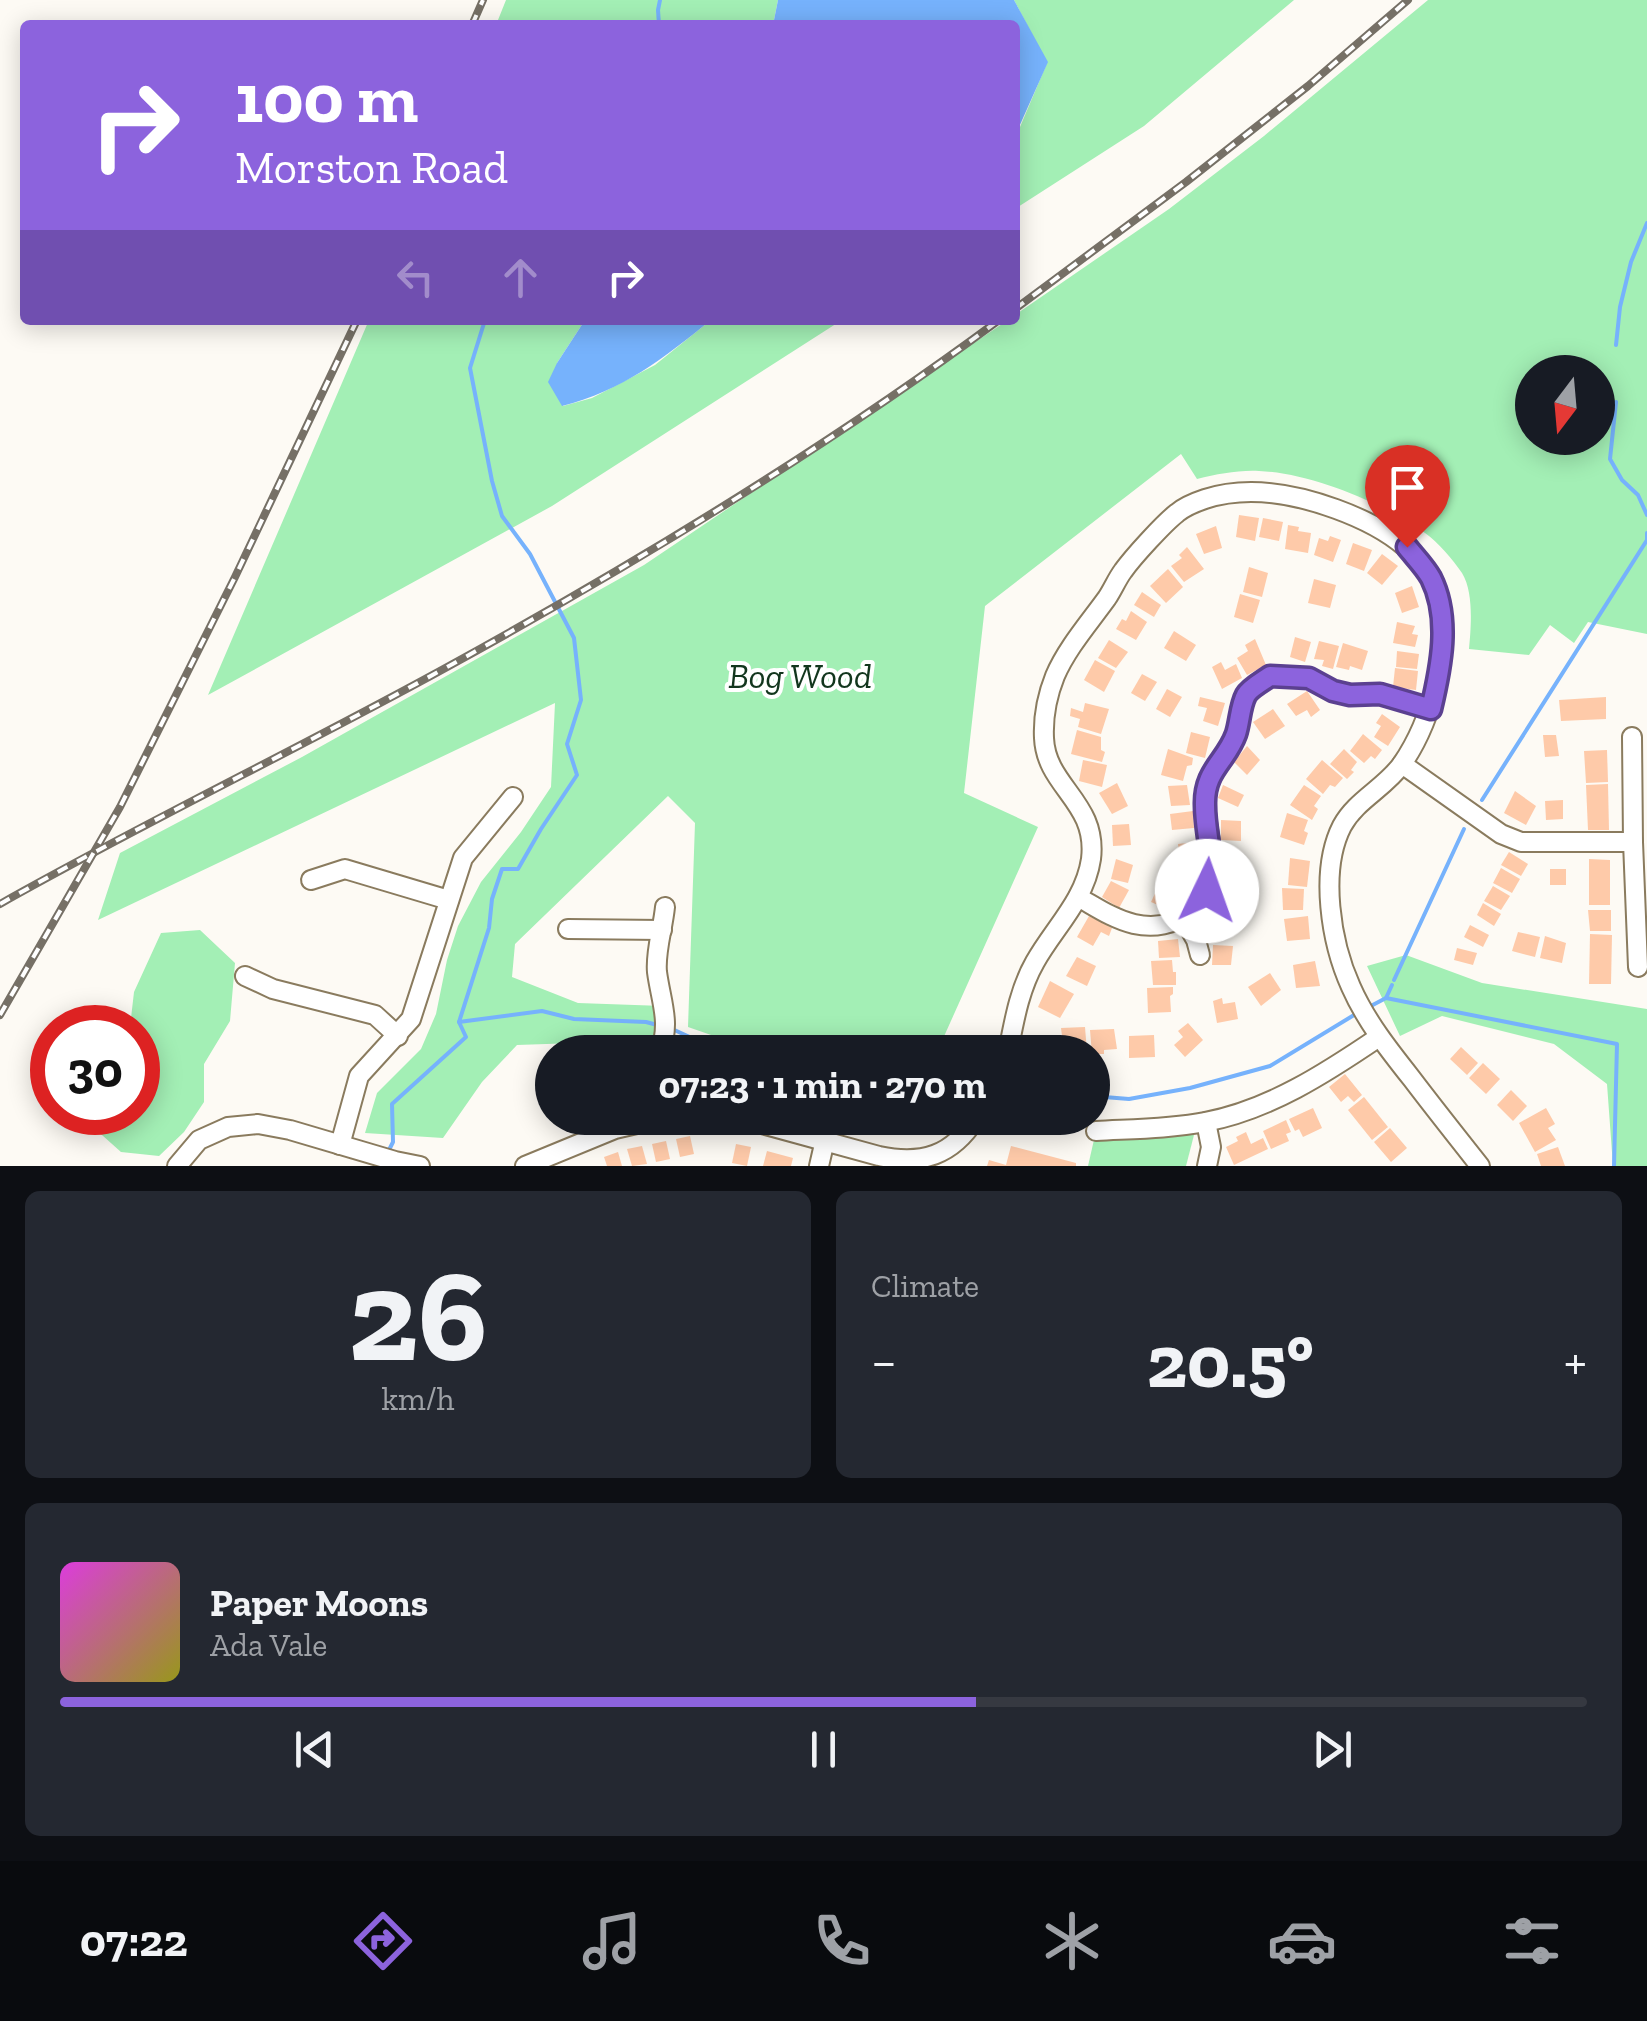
<!DOCTYPE html>
<html lang="en">
<head>
<meta charset="utf-8">
<style>
  :root { --surface:#171b24; --page:#242831; --text:#f1f3f6; --muted:#9ea1a6; --line:#363941; --accent:#8c63dd }
  body { margin:0; font-family:"Zilla Slab",serif; background:var(--page); color:var(--text); height:100vh; display:flex; flex-direction:column; font-size:38px; white-space:nowrap }
  * { box-sizing:border-box; margin:0 }
  p { font-size:32px; color:var(--muted) }
  .icon { flex:none; width:55px; height:55px; fill:none; stroke:currentColor; stroke-width:2; stroke-linecap:round; stroke-linejoin:round }
  .map { position:relative; height:1166px; overflow:hidden }
  .panel { display:flex; flex-direction:column; gap:25px; padding:25px; background:#0d0f14; flex:1 }
  .panel>* { flex:none }
  .guide { position:absolute; left:20px; top:20px; width:1000px; height:305px; border-radius:10px; box-shadow:0 5px 25px #0003; background:#8c63dd; color:#fff; overflow:hidden }
  .needle { width:65px; rotate:196deg }
  .controls { position:absolute; left:1515px; top:355px; display:grid; gap:20px }
  .controls a { display:grid; place-items:center; width:100px; height:100px; border-radius:50%; background:var(--surface); box-shadow:0 5px 25px #0003; font-size:50px }
  .speed { position:absolute; left:30px; top:1005px; display:flex; gap:20px; font-size:50px; font-weight:700; text-align:center }
  .speed>* { display:grid; place-content:center; width:130px; height:130px; border-radius:50%; background:var(--surface); box-shadow:0 5px 25px #0003; line-height:1 }
  .speed .limit { border:15px solid #d22; background:#fff; color:#111 }
  .pin { position:absolute; display:grid; place-items:center; width:85px; height:85px; color:#fff; margin:-102px -42px; border-radius:50% 50% 50% 0; rotate:-45deg; box-shadow:0 0 10px #0007 }
  .pin .icon { rotate:45deg }
  .me { position:absolute; width:110px; margin:-55px; rotate:3deg; stroke-linejoin:round; filter:drop-shadow(0 0 8px #0008) }
  .turn { display:flex; align-items:center; gap:35px; height:210px; padding:0 50px; font-size:45px }
  .turn .icon { width:130px; height:130px; stroke-width:2.5 }
  .turn b { display:block; font-size:70px; line-height:85px }
  .lanes { display:flex; align-items:center; height:95px; padding:0 50px; background:#0003; justify-content:center; gap:50px; direction:ltr }
  .lanes .off { opacity:.35 }
  .big { font-size:75px; font-weight:700; line-height:1.1 }
  .panel .tile { flex:1; display:flex; flex-direction:column; justify-content:center; gap:15px; min-width:0; padding:0 35px; border-radius:15px; background:var(--page) }
  .panel .dial { align-items:center; gap:0 }
  .dial b { font-size:130px; line-height:1 }
  .song { display:flex; align-items:center; gap:30px }
  .cover { width:120px; height:120px; border-radius:15px; background:linear-gradient(135deg,hsl(300 70% 55%),hsl(60 70% 35%)) }
  .played { height:10px; border-radius:5px; background:linear-gradient(90deg,var(--accent) 60%,var(--line) 60%) }
  .keys { display:flex; justify-content:space-around; direction:ltr }
  .heat { display:flex; justify-content:space-between; align-items:center; font-size:55px; direction:ltr }
  .panel .tiles { flex:1; display:grid; gap:25px; grid-template-columns:1fr 1fr }
  .tile:last-child { grid-column:span 2 }
  .trip { position:absolute; left:535px; top:1035px; width:575px; height:100px; border-radius:50px; background:var(--surface); box-shadow:0 5px 25px #0003; font-weight:700; line-height:100px; text-align:center }
  .menu { display:flex; height:160px; justify-content:space-around; align-items:center; background:#090b0e; color:var(--muted) }
  .menu .icon { width:70px; height:70px }
  .menu .on { color:var(--accent) }
  .menu b { font-size:45px; color:var(--text) }
  .map>svg:first-child { display:block }
</style>
</head>
<body>
<div class="map">
<svg width="1647" height="1166" viewBox="0 0 1647 1166">
  <rect width="100%" height="100%" fill="#fdfaf4"/>
  <g fill="#a3efb5" fill-rule="evenodd">
    <polygon points="506,0 778,0 773,25 496,25"/>
    <polygon points="1014,0 1294,0 1144,126 1015,209 1015,130 1020,127 1047,63"/>
    <path d="M1428 0H1647V634L1588 622 1574 643 1550 625 1529 655 1469 649C1471 628 1474 592 1462 573 1453 560 1438 542 1425 533 1383 503 1311 473 1259 471 1238 470 1218 474 1197 479L1181 454 985 606 964 793 1038 827 937 1052H760L688 1027 695 823 668 796 515 944 512 977 578 1003 663 1006 664 1040 517 1045 482 1082 443 1138 365 1133 377 1093 421 1049 436 1014 447 960 458 926 481 882 521 832 551 787 555 703 98 920 120 853 302 757 644 565 1008 320H1015V315L1169 209 1264 136ZM1532 372H1598V438H1532Z"/>
    <polygon points="369,320 585,320 557,363 563,406 592,398 655,365 711,320 842,320 552,506 208,695"/>
    <polygon points="200,930 235,963 230,1021 204,1064 204,1102 184,1132 159,1156 121,1152 93,1127 95,1113 138,1112 138,1028 130,1027 134,992 161,933"/>
    <polygon points="1406,955 1482,983 1647,1009 1647,1166 1613,1166 1607,1084 1554,1044 1442,1016 1400,1036 1367,966"/>
    <polygon points="1096,1131 1194,1135 1186,1166 1088,1166"/>
  </g>
  <g fill="#76b2fc">
    <polygon points="778,0 1014,0 1048,62 1019,127 1015,130 1015,25 773,25"/>
    <path d="M585 320H711C664 358 622 391 562 406L548 382 557 363Z"/>
  </g>
  <g fill="none" stroke-linecap="round" stroke-linejoin="round">
    <g stroke="#76b2fc" stroke-width="4">
      <polyline points="659,25 658,10 660,0"/>
      <polyline points="1616,345 1620,307 1631,262 1647,223"/>
      <polyline points="1616,402 1610,459 1622,480 1638,495 1647,515"/>
      <polyline points="1482,800 1647,540 1647,533"/>
      <polyline points="1394,980 1464,829"/>
      <polyline points="1386,998 1617,1044 1614,1166"/>
      <polyline points="1367,1008 1386,998 1392,985"/>
      <polyline points="459,1022 542,1011 574,1019 646,1022 661,1026"/>
      <polyline points="670,1028 694,1039 741,1052"/>
      <polyline points="1092,1096 1129,1099 1190,1088 1270,1066 1359,1012"/>
      <polyline points="387,1154 393,1142 392,1104 466,1037 459,1022 489,928 492,899 502,869 518,869 541,829 577,775 567,744 581,700 574,638 530,554 502,516 492,481 470,368 485,320"/>
    </g>
  </g>
  <g fill="#fecaa9">
    <polygon points="1239,515 1259,518 1255,541 1236,537"/>
    <polygon points="1263,518 1283,522 1279,541 1259,537"/>
    <polygon points="1288,525 1299,527 1298,531 1311,533 1308,553 1285,549"/>
    <polygon points="1216,526 1222,548 1204,554 1196,534"/>
    <polygon points="1330,536 1341,540 1333,562 1314,555 1319,538 1328,541"/>
    <polygon points="1353,543 1372,550 1364,571 1346,564"/>
    <polygon points="1187,547 1204,569 1184,582 1171,566 1182,558 1179,555"/>
    <polygon points="1382,554 1398,566 1382,585 1367,573"/>
    <polygon points="1249,567 1268,573 1262,597 1243,592"/>
    <polygon points="1168,569 1183,587 1166,603 1150,586"/>
    <polygon points="1314,579 1336,585 1330,608 1308,603"/>
    <polygon points="1412,586 1419,607 1402,613 1395,593"/>
    <polygon points="1142,592 1161,605 1154,617 1134,605"/>
    <polygon points="1240,594 1260,600 1253,623 1234,617"/>
    <polygon points="1131,611 1147,622 1136,640 1116,629 1122,619 1126,621"/>
    <polygon points="1397,622 1415,626 1412,634 1418,635 1415,647 1393,643"/>
    <polygon points="1174,631 1196,645 1186,661 1164,648"/>
    <polygon points="1295,637 1311,642 1305,662 1290,657"/>
    <polygon points="1255,639 1266,665 1247,675 1237,658 1248,651 1245,645"/>
    <polygon points="1109,640 1128,652 1116,668 1098,658"/>
    <polygon points="1319,641 1339,646 1333,669 1322,666 1324,660 1314,659"/>
    <polygon points="1343,643 1368,651 1362,670 1350,666 1349,670 1336,667"/>
    <polygon points="1397,651 1419,654 1417,669 1396,667"/>
    <polygon points="1095,660 1115,671 1104,692 1084,680"/>
    <polygon points="1221,662 1225,670 1236,664 1242,678 1222,689 1212,667"/>
    <polygon points="1395,668 1418,671 1416,690 1393,687"/>
    <polygon points="1142,674 1157,682 1145,701 1131,693"/>
    <polygon points="1167,689 1182,697 1170,717 1156,709"/>
    <polygon points="1307,691 1320,710 1311,717 1307,710 1296,716 1287,704"/>
    <polygon points="1200,697 1225,703 1218,726 1203,721 1207,708 1198,706"/>
    <polygon points="1606,697 1606,719 1561,721 1559,700"/>
    <polygon points="1085,703 1109,709 1101,734 1078,727 1080,719 1070,716 1071,708 1083,712"/>
    <polygon points="1273,709 1285,726 1265,739 1253,722"/>
    <polygon points="1382,714 1400,727 1388,746 1374,737 1381,726 1376,723"/>
    <polygon points="1077,730 1101,737 1101,750 1105,752 1102,762 1071,754"/>
    <polygon points="1191,732 1210,737 1205,758 1186,753"/>
    <polygon points="1363,734 1382,750 1375,759 1371,756 1364,763 1350,751"/>
    <polygon points="1543,735 1556,735 1559,756 1545,757"/>
    <polygon points="1247,746 1260,760 1247,775 1234,762"/>
    <polygon points="1168,749 1193,758 1192,765 1187,766 1183,781 1161,775"/>
    <polygon points="1344,749 1357,762 1351,770 1354,772 1347,779 1330,764"/>
    <polygon points="1607,750 1608,782 1586,783 1584,751"/>
    <polygon points="1083,760 1107,765 1102,787 1079,781"/>
    <polygon points="1322,760 1343,778 1335,787 1330,785 1323,794 1306,779"/>
    <polygon points="1117,783 1128,806 1112,814 1099,793"/>
    <polygon points="1608,784 1609,830 1588,830 1586,785"/>
    <polygon points="1187,785 1190,805 1171,806 1168,786"/>
    <polygon points="1223,785 1244,795 1238,807 1218,798"/>
    <polygon points="1304,785 1321,796 1314,806 1318,809 1312,820 1290,805"/>
    <polygon points="1515,791 1536,806 1526,825 1504,813"/>
    <polygon points="1563,800 1563,819 1546,820 1545,801"/>
    <polygon points="1193,811 1194,828 1172,830 1170,814"/>
    <polygon points="1287,813 1308,820 1304,831 1308,833 1304,845 1280,837"/>
    <polygon points="1221,820 1241,821 1241,841 1221,840"/>
    <polygon points="1129,824 1131,845 1113,846 1112,825"/>
    <polygon points="1196,842 1197,863 1181,864 1178,844"/>
    <polygon points="1509,852 1528,864 1521,876 1501,865"/>
    <polygon points="1242,854 1241,875 1227,876 1226,855"/>
    <polygon points="1290,858 1310,861 1307,887 1288,885"/>
    <polygon points="1116,859 1133,865 1128,883 1111,879"/>
    <polygon points="1589,859 1610,860 1610,905 1589,905"/>
    <polygon points="1501,868 1520,879 1512,893 1493,883"/>
    <rect x="1550" y="869" width="16" height="16"/>
    <polygon points="1111,881 1129,890 1119,908 1102,897"/>
    <polygon points="1160,883 1175,891 1167,909 1151,902"/>
    <polygon points="1224,884 1239,886 1238,906 1222,905"/>
    <polygon points="1493,886 1510,896 1501,910 1484,901"/>
    <polygon points="1282,888 1304,889 1303,910 1283,910"/>
    <polygon points="1483,903 1501,914 1494,926 1477,915"/>
    <polygon points="1220,908 1239,911 1236,931 1218,929"/>
    <polygon points="1588,910 1611,910 1611,931 1590,931"/>
    <polygon points="1089,916 1112,928 1109,936 1101,932 1093,946 1077,937"/>
    <polygon points="1308,916 1310,939 1287,941 1284,919"/>
    <polygon points="1470,925 1489,935 1483,947 1464,937"/>
    <polygon points="1518,932 1540,937 1535,957 1512,951"/>
    <polygon points="1590,934 1612,935 1611,984 1589,984"/>
    <polygon points="1545,936 1566,943 1562,963 1540,958"/>
    <polygon points="1178,939 1180,957 1159,958 1158,941"/>
    <polygon points="1213,945 1233,946 1231,965 1212,965"/>
    <polygon points="1457,948 1477,953 1473,965 1454,960"/>
    <polygon points="1077,957 1096,966 1087,986 1066,976"/>
    <polygon points="1172,960 1173,972 1176,972 1176,985 1153,985 1151,961"/>
    <polygon points="1315,961 1320,986 1296,988 1293,965"/>
    <polygon points="1270,973 1281,990 1261,1006 1248,987"/>
    <polygon points="1050,981 1074,994 1060,1018 1038,1007"/>
    <polygon points="1173,987 1173,994 1170,996 1171,1012 1148,1013 1147,988"/>
    <polygon points="1222,998 1223,1004 1235,1002 1238,1019 1217,1023 1213,1001"/>
    <polygon points="1188,1023 1203,1040 1185,1057 1174,1045 1183,1037 1178,1031"/>
    <polygon points="1085,1027 1087,1052 1064,1052 1061,1028"/>
    <polygon points="1114,1029 1117,1049 1104,1050 1104,1054 1092,1054 1090,1030"/>
    <polygon points="1154,1035 1155,1057 1129,1058 1129,1036"/>
    <polygon points="1045,1038 1046,1045 1058,1044 1059,1052 1036,1052 1034,1040"/>
    <polygon points="1461,1047 1478,1063 1467,1075 1450,1059"/>
    <polygon points="1483,1063 1500,1079 1486,1094 1469,1078"/>
    <polygon points="1345,1074 1362,1095 1354,1102 1348,1096 1341,1102 1329,1087"/>
    <polygon points="1511,1090 1527,1106 1513,1121 1497,1105"/>
    <polygon points="1364,1097 1388,1127 1372,1140 1348,1110"/>
    <polygon points="1313,1108 1322,1128 1303,1137 1299,1129 1295,1131 1289,1119"/>
    <polygon points="1546,1108 1555,1124 1548,1128 1556,1140 1535,1152 1519,1123"/>
    <polygon points="1286,1120 1291,1132 1286,1134 1289,1141 1271,1149 1263,1131"/>
    <polygon points="1390,1128 1407,1148 1391,1162 1374,1142"/>
    <polygon points="1246,1132 1251,1144 1263,1138 1268,1149 1234,1165 1226,1147 1238,1141 1236,1137"/>
    <polygon points="690,1136 694,1154 680,1157 676,1139"/>
    <polygon points="666,1141 670,1159 656,1162 652,1144"/>
    <polygon points="736,1144 751,1147 747,1166 732,1163"/>
    <polygon points="642,1146 647,1164 632,1166 627,1149"/>
    <polygon points="1011,1146 1076,1163 1076,1166 987,1166 989,1160 1006,1165"/>
    <polygon points="1558,1147 1565,1166 1541,1166 1537,1154"/>
    <polygon points="767,1151 793,1158 791,1166 763,1166"/>
    <polygon points="618,1152 622,1166 607,1166 604,1157"/>
  </g>
  <g fill="none" stroke-linecap="round" stroke-linejoin="round">
    <g stroke="#8a7b5e" stroke-width="22">
      <g id="street">
        <polyline points="1402,764 1501,834 1521,842 1633,842 1632,737"/>
        <polyline points="1633,842 1638,967"/>
        <polyline points="311,880 345,869 449,900"/>
        <path d="M1078 897C1096 907 1113 919 1134 924 1175 933 1212 907 1212 863 1212 840 1203 817 1206 794 1209 771 1225 759 1234 739 1239 727 1239 705 1246 695 1250 688 1263 681 1270 675L1309 678 1333 691 1350 695H1380L1431 709"/>
        <polyline points="1184,919 1196,940 1200,955"/>
        <polyline points="568,929 662,930"/>
        <polyline points="245,976 273,989 375,1015 398,1036"/>
        <path d="M660 1052C671 1022 661 1002 657 972 655 952 663 928 665 907"/>
        <path d="M1008 1052C1014 1022 1019 990 1035 962 1054 928 1085 900 1091 859 1098 802 1046 787 1044 738 1043 717 1047 696 1055 676 1067 648 1089 623 1107 598 1113 589 1117 579 1123 571 1133 557 1164 523 1177 513 1184 507 1196 502 1205 499 1248 485 1295 494 1336 509 1380 525 1427 551 1439 599 1452 649 1431 722 1402 764 1385 788 1356 800 1342 826 1319 871 1331 943 1351 987 1366 1021 1389 1050 1412 1079 1434 1108 1457 1137 1480 1166"/>
        <path d="M740 1118 879 1156C922 1165 952 1156 976 1118"/>
        <polyline points="1206,1122 1211,1147 1207,1166"/>
        <path d="M1096 1131C1132 1129 1169 1129 1205 1122 1269 1110 1326 1073 1379 1037"/>
        <polyline points="340,1145 359,1076 411,1019 463,858 513,797"/>
        <polyline points="177,1166 199,1140 228,1127 258,1124 290,1130 395,1161 420,1166"/>
        <polyline points="525,1166 615,1129 663,1118"/>
        <polyline points="819,1166 825,1140"/>
      </g>
    </g>
    <use href="#street" stroke="#fff" stroke-width="18"/>
    <g stroke="#767066" stroke-width="8">
      <g id="rail">
        <polyline points="472,25 483,0"/>
        <polyline points="1015,309 1186,182 1308,86 1408,0"/>
        <path d="M0 904C147 821 300 748 449 666 638 562 825 449 999 320"/>
        <polyline points="0,1015 120,807 235,577 357,320"/>
      </g>
    </g>
    <use href="#rail" stroke="#fff" stroke-width="4" stroke-dasharray="11" stroke-linecap="butt"/>
  </g>
  <g fill="none" stroke-linecap="round" stroke-linejoin="round">
    <g stroke="#5b4090" stroke-width="25">
      <path id="route" d="M1207 891C1216 859 1205 836 1205 805 1204 770 1226 762 1236 734 1240 722 1240 706 1246 695 1250 688 1263 681 1270 676L1309 678 1333 691 1350 695 1380 694 1431 709C1441 667 1451 618 1431 578 1425 567 1415 557 1407 547"/>
    </g>
    <use href="#route" stroke="#8c63dd" stroke-width="18"/>
  </g>
  <g text-anchor="middle" dominant-baseline="central" stroke-width="8" stroke-linejoin="round" paint-order="stroke">
    <g font-size="35" font-style="italic" fill="#12361d" stroke="#fff">
      <text x="800" y="676">Bog Wood</text>
    </g>
  </g>
</svg>
<div class="controls">
<a><svg class="needle" viewBox="-14 -14 28 28"><path d="M0-13l5 13h-10z" fill="#e53935"/><path d="M0 13l5-13h-10z" fill="#9ea1a6"/></svg></a>
</div>
<div class="speed"><div class="limit">30</div></div>
<div class="pin" style="left:1407px;top:547px;background:#d93025"><svg class="icon" aria-label="arrive" viewBox="0 0 24 24"><path d="M6 21V4h12l-3 4 3 4H6"/></svg></div>
<svg class="me" style="left:1207px;top:891px" viewBox="-20 -20 40 40"><circle r="19" fill="#fff"/><path d="M0-13L10 11 0 6-10 11z" fill="#8c63dd"/></svg>
<div class="trip">07:23 · 1 min · 270 m</div>
<div class="guide">
<div class="turn"><svg class="icon" aria-label="right" viewBox="0 0 24 24"><path d="M7 20v-9h11M14 6l5 5-5 5"/></svg><div><b>100 m</b>Morston Road</div></div>
<div class="lanes"><svg class="icon off" aria-label="left" viewBox="0 0 24 24"><path d="M17 20v-9H6M10 6l-5 5 5 5"/></svg><svg class="icon off" aria-label="ahead" viewBox="0 0 24 24"><path d="M12 20V5M6 11l6-6 6 6"/></svg><svg class="icon" aria-label="right" viewBox="0 0 24 24"><path d="M7 20v-9h11M14 6l5 5-5 5"/></svg></div>
</div>
</div>
<section class="panel">
<div class="tiles">
<div class="tile dial"><b>26</b><p>km/h</p></div>
<div class="tile"><p>Climate</p>
<div class="heat"><a>−</a><b class="big">20.5°</b><a>+</a></div>
</div>
<div class="tile">
<div class="song"><i class="cover"></i><div><b>Paper Moons</b><p>Ada Vale</p></div></div>
<div class="played"></div>
<div class="keys"><svg class="icon" aria-label="previous" viewBox="0 0 24 24"><path d="M18 5L8 12l10 7zM5 5v14"/></svg><svg class="icon" aria-label="pause" viewBox="0 0 24 24"><path d="M8 5v14M16 5v14"/></svg><svg class="icon" aria-label="next" viewBox="0 0 24 24"><path d="M6 5l10 7-10 7zM19 5v14"/></svg></div>
</div>
</div>
</section>
<nav class="menu">
<b>07:22</b>
<svg class="icon on" aria-label="directions" viewBox="0 0 24 24"><path d="M12 3l9 9-9 9-9-9zM9 14v-3h6M13 9l2 2-2 2"/></svg>
<svg class="icon" aria-label="music" viewBox="0 0 24 24"><path d="M9 18V5l10-2v13"/><circle cx="6" cy="18" r="3"/><circle cx="16" cy="16" r="3"/></svg>
<svg class="icon" aria-label="phone" viewBox="0 0 24 24"><path d="M5 4h4l2 5-3 2q2 4 5 5l2-3 5 2v4C11 20 4 13 5 4z"/></svg>
<svg class="icon" aria-label="climate" viewBox="0 0 24 24"><path d="M12 3v18M4 7l16 10M4 17L20 7"/></svg>
<svg class="icon" aria-label="car" viewBox="0 0 24 24"><path d="M5 17H2v-5l4-1 3-4h7l3 4 3 1v5h-3M9 17h6M6 11h13"/><circle cx="7" cy="17" r="2"/><circle cx="17" cy="17" r="2"/></svg>
<svg class="icon" aria-label="filters" viewBox="0 0 24 24"><path d="M4 7h16M4 17h16"/><circle cx="9" cy="7" r="2"/><circle cx="15" cy="17" r="2"/></svg>
</nav>
</body>
</html>
